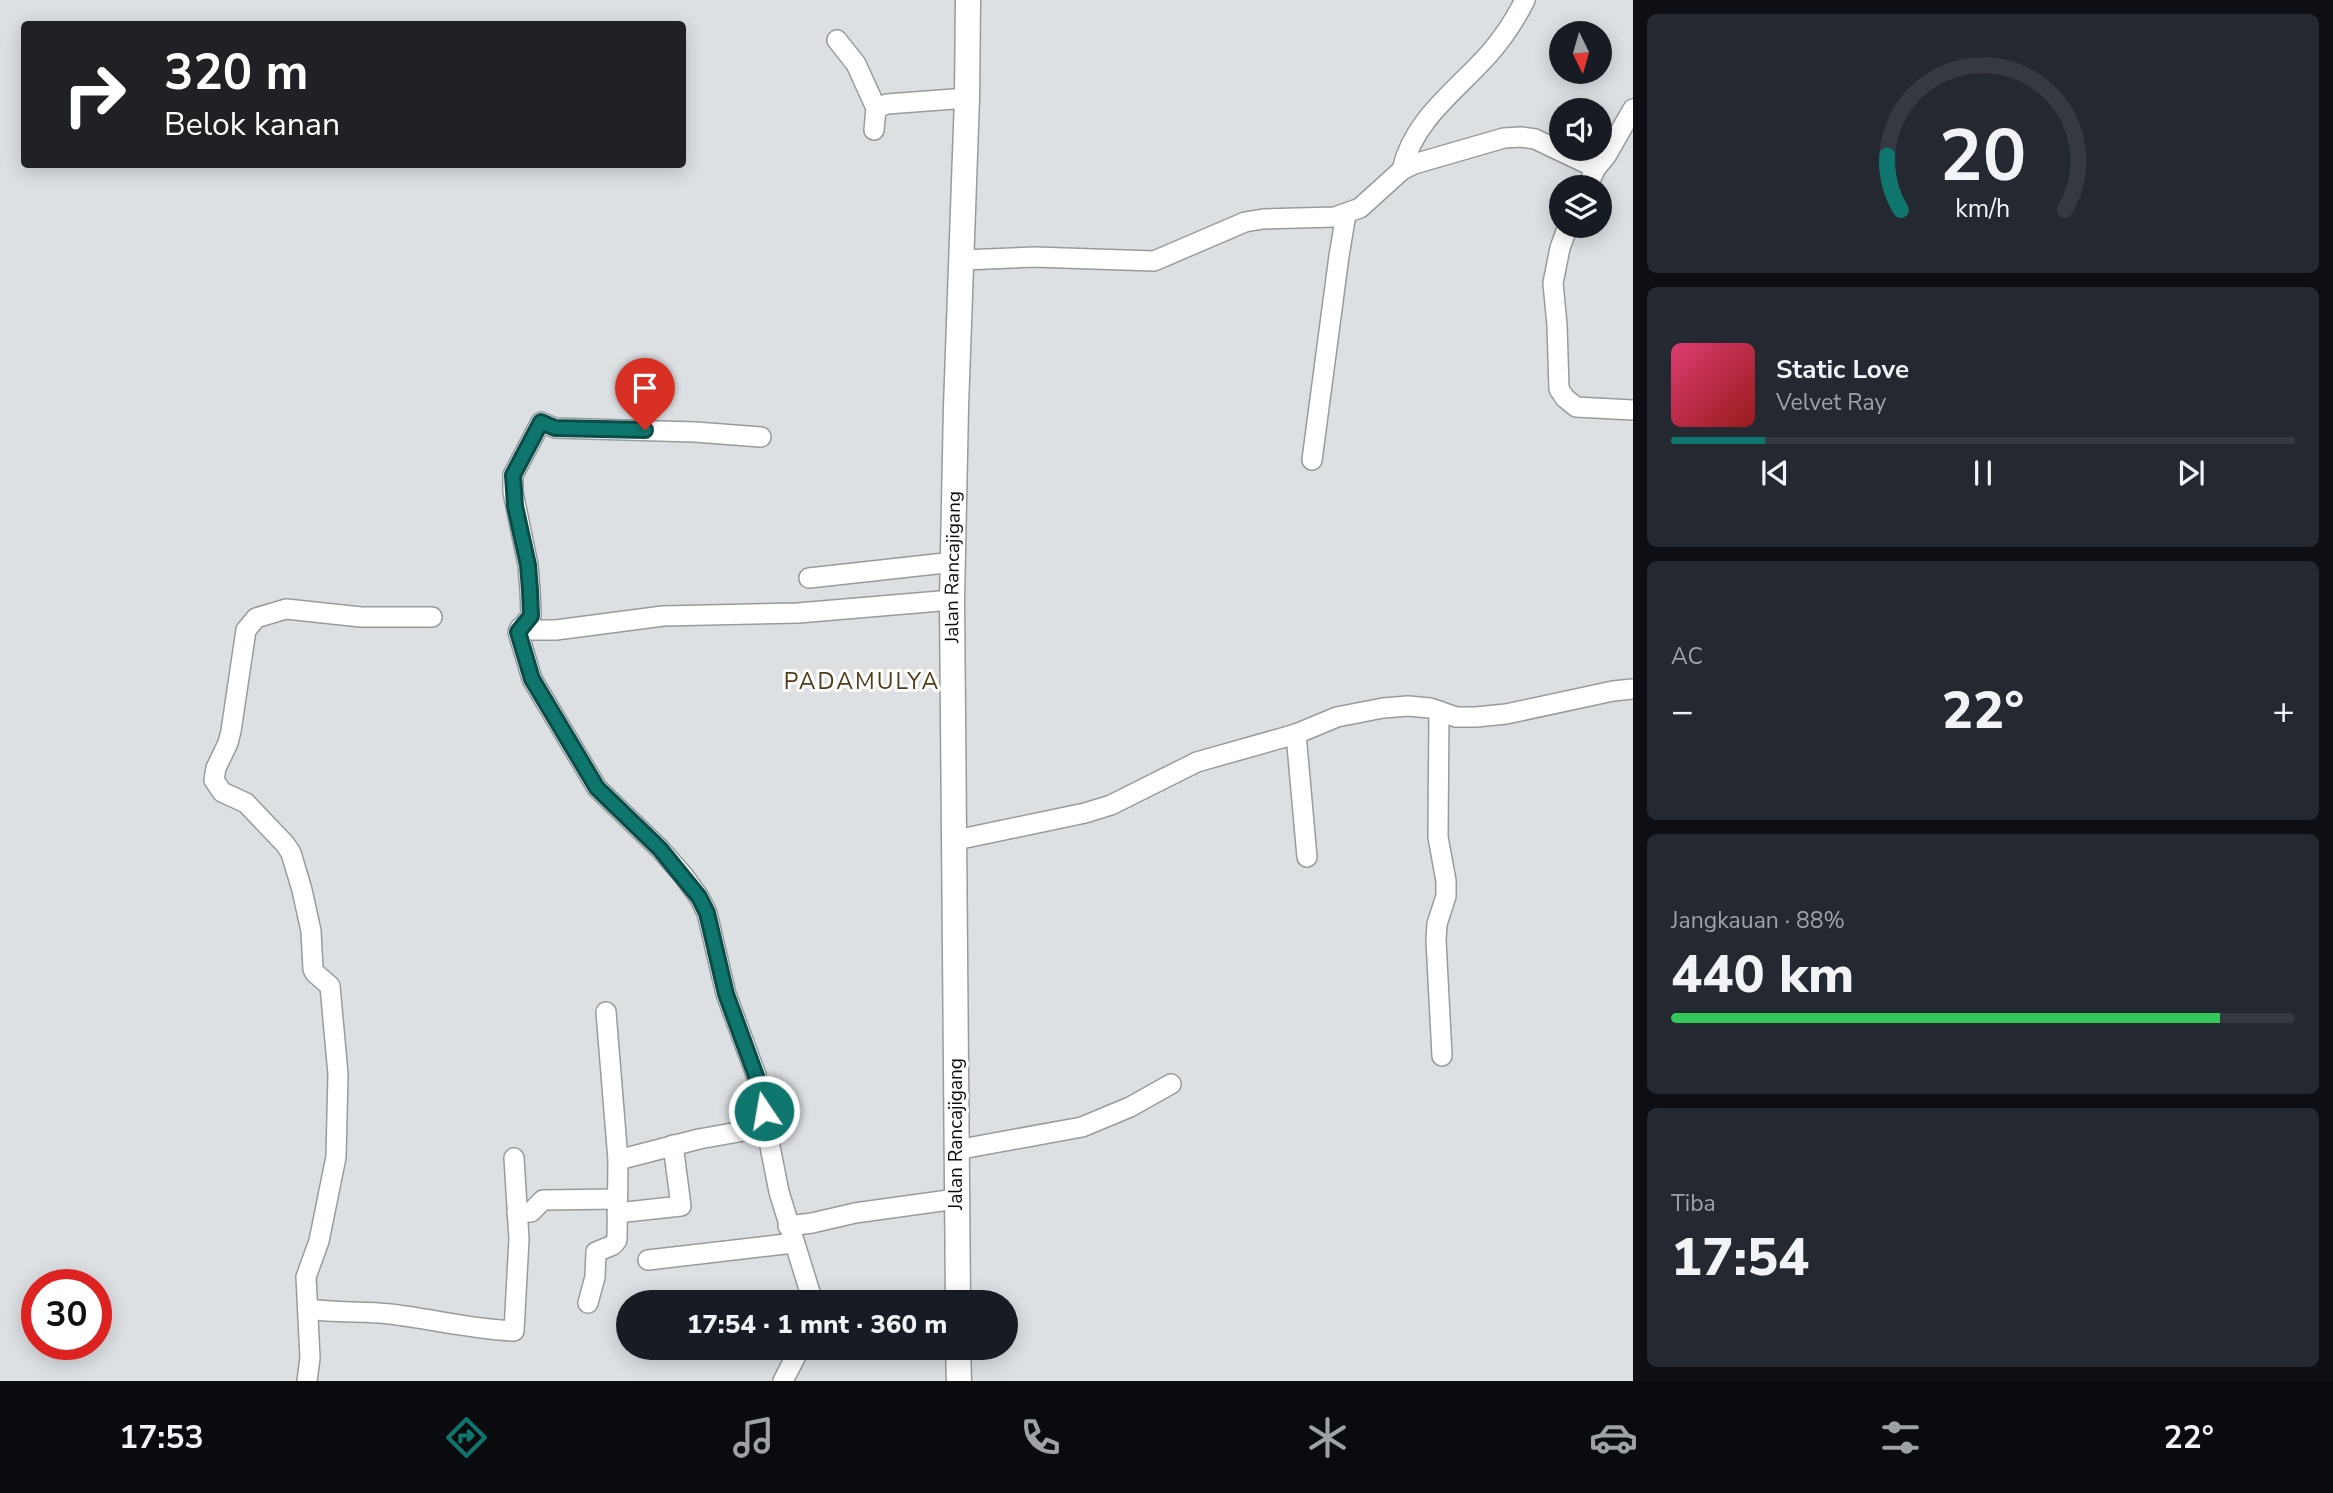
<!DOCTYPE html>
<html lang="id">
<head>
<meta charset="utf-8">
<style>
  :root { --surface:#171b24; --page:#242831; --text:#f1f3f6; --muted:#9ea1a6; --line:#363941; --accent:#0f766e }
  body { margin:0; font-family:"Nunito Sans",sans-serif; background:var(--page); color:var(--text); height:100vh; display:flex; flex-direction:column; font-size:26px; white-space:nowrap }
  * { box-sizing:border-box; margin:0 }
  p { font-size:23px; color:var(--muted) }
  .icon { flex:none; width:38px; height:38px; fill:none; stroke:currentColor; stroke-width:2; stroke-linecap:round; stroke-linejoin:round }
  .map { position:relative; flex:1; overflow:hidden }
  .drawer { display:flex; flex-direction:column; gap:14px; padding:14px; background:#0d0f14; width:700px }
  .drawer>* { flex:none }
  .top-card { position:absolute; left:21px; top:21px; width:665px; height:147px; border-radius:7px; box-shadow:0 4px 18px #0003; background:#202124; color:#fff; overflow:hidden }
  .needle { width:46px; rotate:175deg }
  .buttons { position:absolute; left:1549px; top:21px; display:grid; gap:14px }
  .buttons a { display:grid; place-items:center; width:63px; height:63px; border-radius:50%; background:var(--surface); box-shadow:0 4px 18px #0003; font-size:35px }
  .speed { position:absolute; left:21px; top:1269px; display:flex; gap:14px; font-size:35px; font-weight:700; text-align:center }
  .speed>* { display:grid; place-content:center; width:91px; height:91px; border-radius:50%; background:var(--surface); box-shadow:0 4px 18px #0003; line-height:1 }
  .speed .limit { border:10px solid #d22; background:#fff; color:#111 }
  .pin { position:absolute; display:grid; place-items:center; width:60px; height:60px; color:#fff; margin:-72px -30px; border-radius:50% 50% 50% 0; rotate:-45deg; box-shadow:0 0 7px #0007 }
  .pin .icon { rotate:45deg }
  .me { position:absolute; width:77px; margin:-38px; rotate:348deg; stroke-linejoin:round; filter:drop-shadow(0 0 5px #0008) }
  .turn { display:flex; align-items:center; gap:24px; height:147px; padding:0 28px; font-size:32px }
  .turn .icon { width:91px; height:91px; stroke-width:2.5 }
  .turn b { display:block; font-size:49px; line-height:60px }
  .big { font-size:52px; font-weight:800; line-height:1.1 }
  .drawer .card { flex:1; display:flex; flex-direction:column; justify-content:center; gap:10px; min-width:0; padding:0 24px; border-radius:10px; background:var(--page) }
  .drawer .dial { align-items:center; gap:0 }
  .dial svg { height:182px; overflow:visible; fill:none; stroke:var(--line); stroke-width:7; stroke-linecap:round; text-anchor:middle }
  .dial text { fill:var(--text); stroke:none }
  .song { display:flex; align-items:center; gap:21px }
  .cover { width:84px; height:84px; border-radius:10px; background:linear-gradient(135deg,hsl(340 70% 55%),hsl(0 70% 35%)) }
  .played { height:7px; border-radius:4px; background:linear-gradient(90deg,var(--accent) 15%,var(--line) 15%) }
  .keys { display:flex; justify-content:space-around; direction:ltr }
  .heat { display:flex; justify-content:space-between; align-items:center; font-size:38px; direction:ltr }
  .charge { height:10px; border-radius:5px; background:linear-gradient(90deg,#34c759 88%,var(--line) 0) }
  .trip { position:absolute; left:616px; top:1290px; width:402px; height:70px; border-radius:35px; background:var(--surface); box-shadow:0 4px 18px #0003; font-weight:800; line-height:70px; text-align:center }
  .menu { display:flex; height:112px; justify-content:space-around; align-items:center; background:#090b0e; color:var(--muted) }
  .menu .icon { width:49px; height:49px }
  .menu .on { color:var(--accent) }
  .menu b { font-size:32px; color:var(--text) }
  main { display:flex; flex:1; min-height:0 }
  .map>svg:first-child { display:block }
</style>
</head>
<body>
<main>
<div class="map">
<svg width="1633" height="1381" viewBox="0 0 1633 1381">
  <rect width="100%" height="100%" fill="#dde0e3"/>
  <g fill="none" stroke-linecap="round" stroke-linejoin="round">
    <g stroke="#989b9d" stroke-width="22">
      <g id="minor">
        <polyline points="837,40 856,64 876,108"/>
        <polyline points="874,130 876,108 887,104 967,98"/>
        <polyline points="1596,168 1606,156 1633,109"/>
        <path d="M1402 170C1413 120 1456 91 1489 54 1503 38 1515 20 1525 0"/>
        <polyline points="1568,226 1560,248 1553,283 1557,325 1559,389 1565,398 1576,407 1633,410"/>
        <polyline points="963,260 1034,257 1154,261 1245,222 1263,219 1335,217 1360,208 1402,170 1414,164 1504,138 1521,137 1535,139 1596,168 1587,187"/>
        <polyline points="761,437 695,432 555,428 541,422 513,475 513,492 528,565 530,590 531,616 518,632 532,679 597,788 660,849 683,875 699,897 707,913 726,994 756,1075 779,1192 813,1302"/>
        <polyline points="1312,460 1339,256 1346,214"/>
        <polyline points="809,578 954,562"/>
        <polyline points="520,628 532,630 556,630 663,616 798,613 952,600"/>
        <polyline points="1439,711 1438,837 1446,881 1446,896 1437,924 1436,940 1442,1056"/>
        <polyline points="1296,734 1307,857"/>
        <polyline points="956,840 1085,813 1111,805 1197,762 1296,734 1337,717 1383,708 1408,706 1430,708 1456,717 1476,717 1506,714 1613,691 1633,689"/>
        <polyline points="606,1012 618,1160"/>
        <polyline points="956,1150 1082,1127 1130,1107 1171,1084"/>
        <polyline points="517,1213 531,1212 543,1200 617,1199"/>
        <polyline points="617,1213 681,1206 673,1145"/>
        <polyline points="788,1226 812,1223 855,1213 956,1199"/>
        <polyline points="648,1260 794,1243"/>
        <polyline points="588,1303 595,1277 596,1252 613,1245 617,1240 618,1160 699,1139 766,1127"/>
        <path d="M308 1309C336 1313 363 1311 390 1314 432 1319 471 1329 514 1331L519 1239 514 1158"/>
        <polyline points="307,1381 310,1358 306,1277 319,1241 336,1157 338,1074 330,986 315,973 313,969 311,931 302,890 291,853 285,844 246,803 222,792 214,780 216,768 228,743 231,731 246,630 256,618 286,609 361,617 432,617"/>
        <polyline points="783,1381 800,1348"/>
      </g>
    </g>
    <g stroke="#989b9d" stroke-width="27">
      <g id="major">
        <path id="s1" d="M958 1302 952 600 956 407 967 98 968 0"/>
        <polyline points="958,1348 959,1381"/>
      </g>
    </g>
    <use href="#minor" stroke="#fff" stroke-width="19"/>
    <use href="#major" stroke="#fff" stroke-width="24"/>
  </g>
  <g fill="none" stroke-linecap="round" stroke-linejoin="round">
    <g stroke="#0a4d48" stroke-width="18">
      <polyline id="route" points="645,430 555,428 541,422 513,475 515,506 528,565 530,590 531,616 518,632 532,679 597,788 660,849 699,897 707,913 726,994 756,1076 764,1111"/>
    </g>
    <use href="#route" stroke="#0f766e" stroke-width="12"/>
  </g>
  <g text-anchor="middle" dominant-baseline="central" stroke-width="6" stroke-linejoin="round" paint-order="stroke">
    <g font-size="19" fill="#0c0d0e" stroke="#fff">
      <text stroke="none"><textPath href="#s1" startOffset="735">Jalan Rancajigang</textPath></text>
      <text transform="translate(956 1134) rotate(-90)">Jalan Rancajigang</text>
    </g>
    <g font-size="23" letter-spacing="2" fill="#503c17" stroke="#fff">
      <text x="862" y="681">PADAMULYA</text>
    </g>
  </g>
</svg>
<div class="buttons">
<a><svg class="needle" viewBox="-14 -14 28 28"><path d="M0-13l5 13h-10z" fill="#e53935"/><path d="M0 13l5-13h-10z" fill="#9ea1a6"/></svg></a>
<a><svg class="icon" aria-label="sound" viewBox="0 0 24 24"><path d="M4 9h4l5-4v14l-5-4H4zM17 9q2 3 0 6"/></svg></a>
<a><svg class="icon" aria-label="layers" viewBox="0 0 24 24"><path d="M12 4l9 5-9 5-9-5zM3 14l9 5 9-5"/></svg></a>
</div>
<div class="speed"><div class="limit">30</div></div>
<div class="pin" style="left:645px;top:430px;background:#d93025"><svg class="icon" aria-label="arrive" viewBox="0 0 24 24"><path d="M6 21V4h12l-3 4 3 4H6"/></svg></div>
<svg class="me" style="left:764px;top:1111px" viewBox="-20 -20 40 40"><circle r="17" fill="#0f766e" stroke="#fff" stroke-width="3"/><path d="M0-11L8 9 0 5-8 9z" fill="#fff"/></svg>
<div class="trip">17:54 · 1 mnt · 360 m</div>
<div class="top-card">
<div class="turn"><svg class="icon" aria-label="right" viewBox="0 0 24 24"><path d="M7 20v-9h11M14 6l5 5-5 5"/></svg><div><b>320 m</b>Belok kanan</div></div>
</div>
</div>
<section class="drawer">
<div class="card dial"><svg viewBox="0 0 100 80">
<path d="M14 69A42 42 0 1 1 86 69"/>
<path d="M14 69A42 42 0 0 1 8 45" stroke="#0f766e"/>
<text x="50" y="56" font-size="32" font-weight="700">20</text>
<text x="50" y="72" font-size="11">km/h</text>
</svg></div>
<div class="card">
<div class="song"><i class="cover"></i><div><b>Static Love</b><p>Velvet Ray</p></div></div>
<div class="played"></div>
<div class="keys"><svg class="icon" aria-label="previous" viewBox="0 0 24 24"><path d="M18 5L8 12l10 7zM5 5v14"/></svg><svg class="icon" aria-label="pause" viewBox="0 0 24 24"><path d="M8 5v14M16 5v14"/></svg><svg class="icon" aria-label="next" viewBox="0 0 24 24"><path d="M6 5l10 7-10 7zM19 5v14"/></svg></div>
</div>
<div class="card"><p>AC</p>
<div class="heat"><a>−</a><b class="big">22°</b><a>+</a></div>
</div>
<div class="card"><p>Jangkauan · 88%</p><b class="big">440 km</b><div class="charge"></div></div>
<div class="card"><p>Tiba</p><b class="big">17:54</b></div>
</section>
</main>
<nav class="menu">
<b>17:53</b>
<svg class="icon on" aria-label="directions" viewBox="0 0 24 24"><path d="M12 3l9 9-9 9-9-9zM9 14v-3h6M13 9l2 2-2 2"/></svg>
<svg class="icon" aria-label="music" viewBox="0 0 24 24"><path d="M9 18V5l10-2v13"/><circle cx="6" cy="18" r="3"/><circle cx="16" cy="16" r="3"/></svg>
<svg class="icon" aria-label="phone" viewBox="0 0 24 24"><path d="M5 4h4l2 5-3 2q2 4 5 5l2-3 5 2v4C11 20 4 13 5 4z"/></svg>
<svg class="icon" aria-label="climate" viewBox="0 0 24 24"><path d="M12 3v18M4 7l16 10M4 17L20 7"/></svg>
<svg class="icon" aria-label="car" viewBox="0 0 24 24"><path d="M5 17H2v-5l4-1 3-4h7l3 4 3 1v5h-3M9 17h6M6 11h13"/><circle cx="7" cy="17" r="2"/><circle cx="17" cy="17" r="2"/></svg>
<svg class="icon" aria-label="filters" viewBox="0 0 24 24"><path d="M4 7h16M4 17h16"/><circle cx="9" cy="7" r="2"/><circle cx="15" cy="17" r="2"/></svg>
<b>22°</b>
</nav>
</body>
</html>
